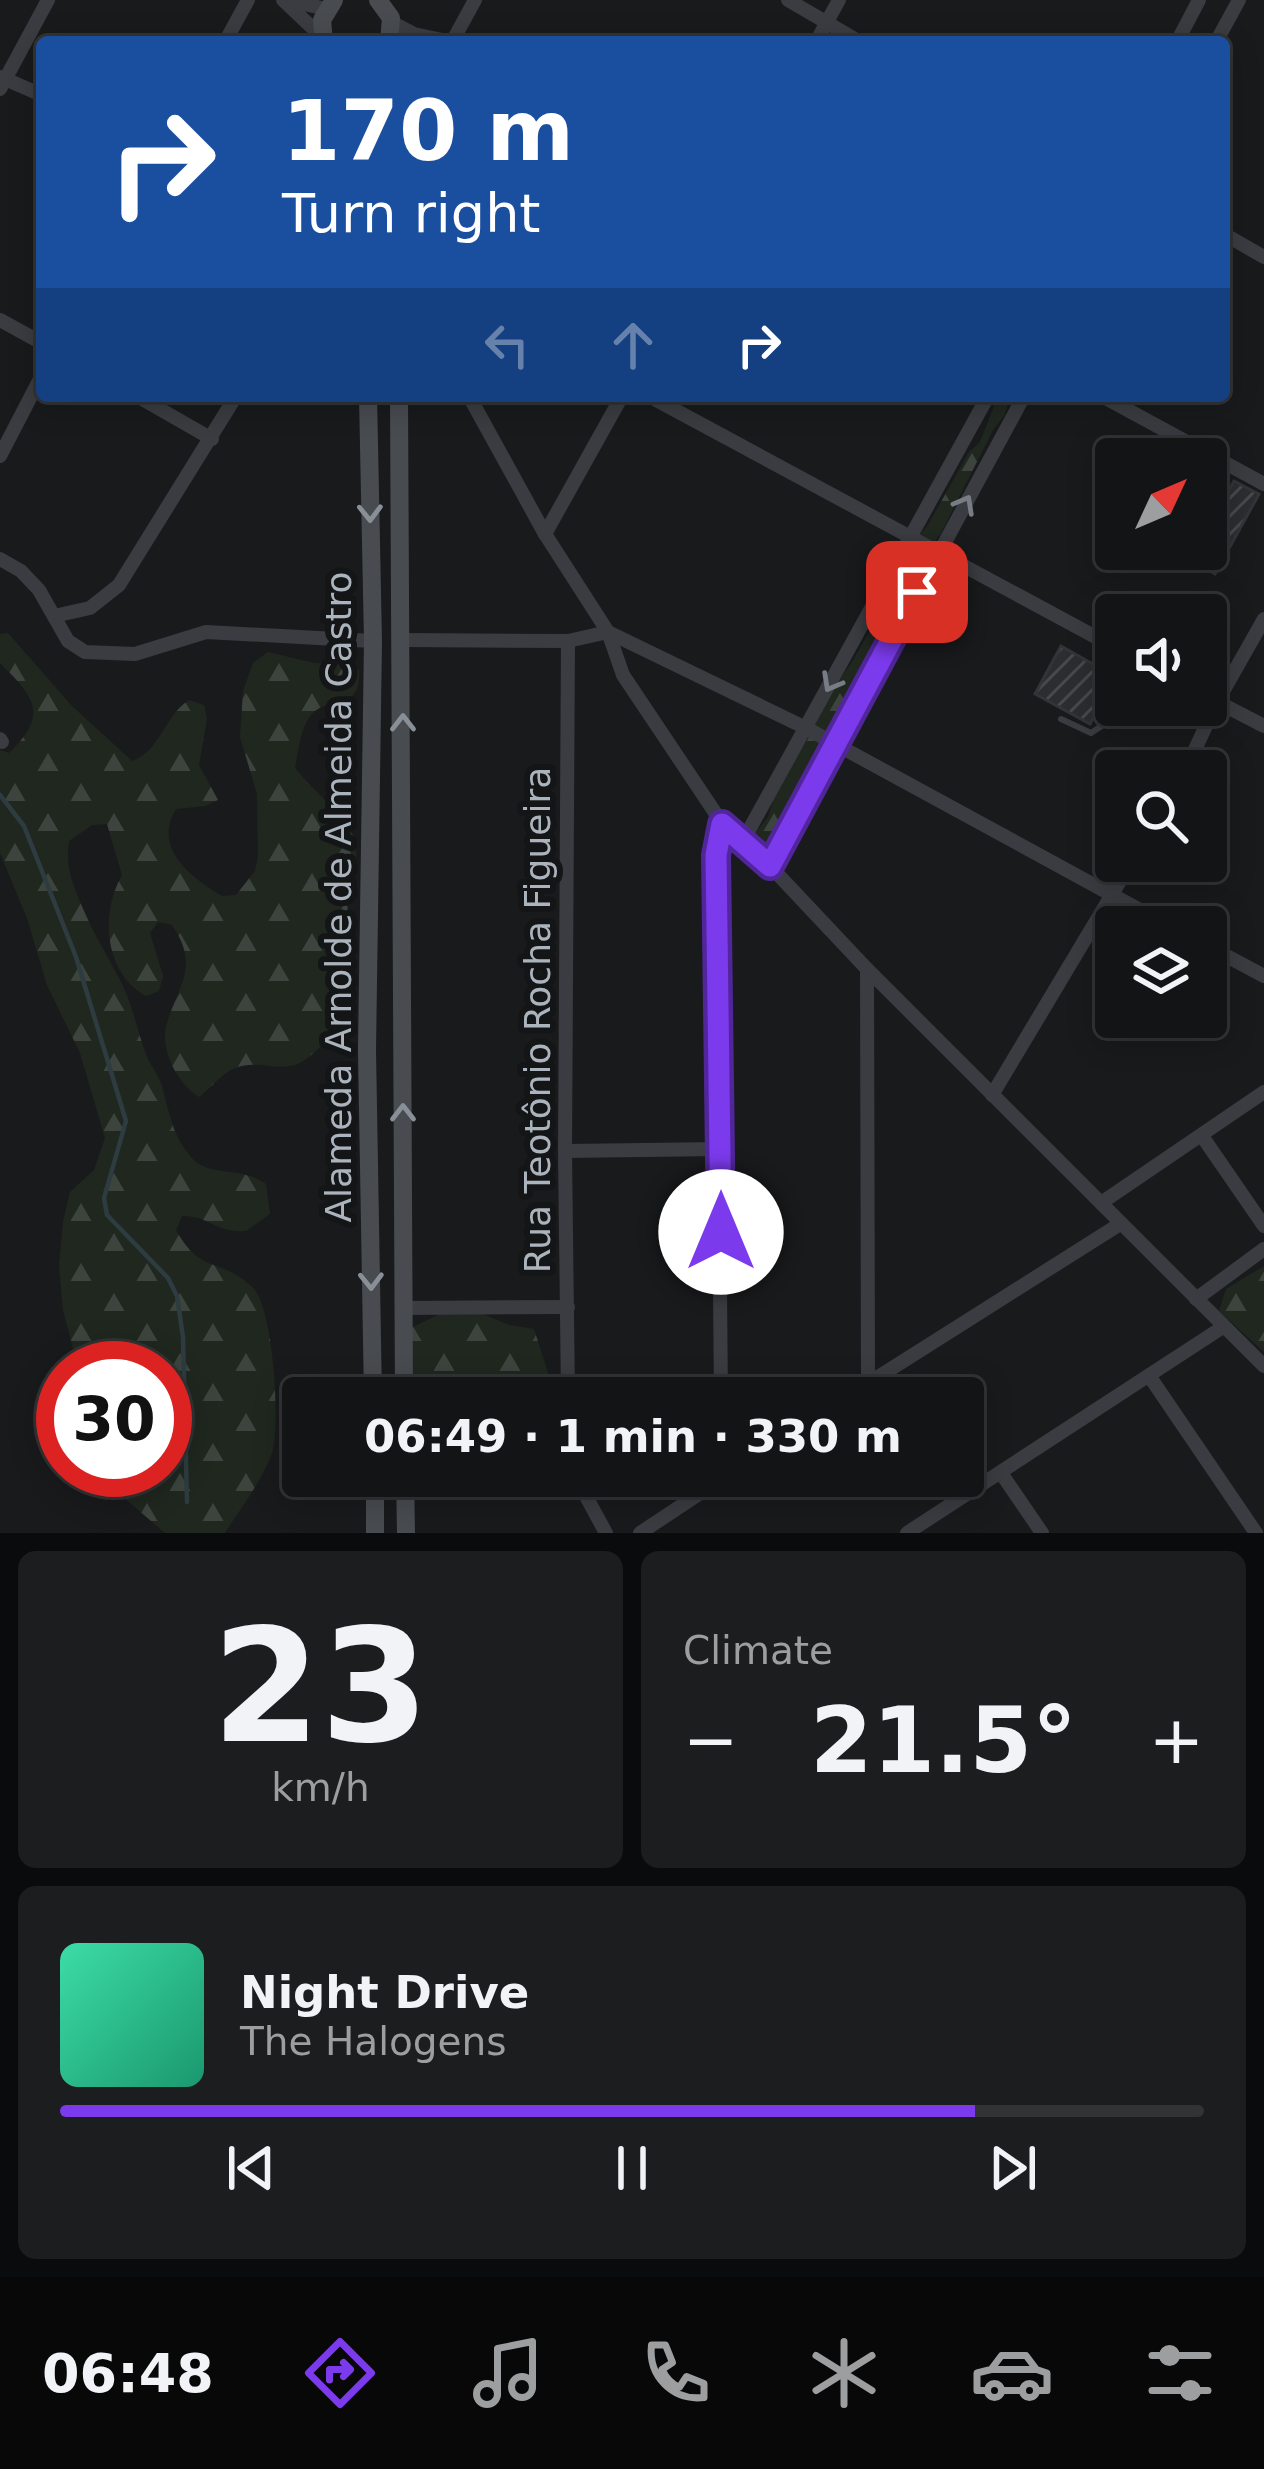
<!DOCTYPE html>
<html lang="en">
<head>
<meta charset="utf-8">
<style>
  :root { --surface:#131415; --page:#1c1d1e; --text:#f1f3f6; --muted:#9d9ea0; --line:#323334; --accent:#7c3aed }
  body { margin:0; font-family:"DejaVu Sans",sans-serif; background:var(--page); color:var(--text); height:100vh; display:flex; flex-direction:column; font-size:45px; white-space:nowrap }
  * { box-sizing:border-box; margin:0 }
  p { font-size:39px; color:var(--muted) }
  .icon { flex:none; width:66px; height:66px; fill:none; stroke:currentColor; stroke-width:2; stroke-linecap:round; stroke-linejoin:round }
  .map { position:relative; height:1533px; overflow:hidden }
  .drawer { display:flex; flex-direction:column; gap:18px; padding:18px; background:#0a0b0c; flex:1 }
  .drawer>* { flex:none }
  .top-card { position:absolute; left:36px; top:36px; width:1194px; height:366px; border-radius:12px; box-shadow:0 6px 30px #0003,0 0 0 3px var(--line); background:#1a4fa0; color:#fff; overflow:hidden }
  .needle { width:78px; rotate:46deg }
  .tools { position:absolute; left:1095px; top:438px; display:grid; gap:24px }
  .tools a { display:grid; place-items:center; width:132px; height:132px; border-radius:12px; background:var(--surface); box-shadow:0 6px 30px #0003,0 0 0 3px var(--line); font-size:60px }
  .speed { position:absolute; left:36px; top:1341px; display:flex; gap:24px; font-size:60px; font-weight:700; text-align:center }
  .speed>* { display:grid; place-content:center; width:156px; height:156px; border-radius:50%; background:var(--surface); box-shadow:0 6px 30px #0003,0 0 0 3px var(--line); line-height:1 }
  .speed .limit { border:18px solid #d22; background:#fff; color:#111 }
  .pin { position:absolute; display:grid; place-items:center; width:102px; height:102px; color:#fff; margin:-51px; border-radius:24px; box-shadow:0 6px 18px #0006 }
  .me { position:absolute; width:132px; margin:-66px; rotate:0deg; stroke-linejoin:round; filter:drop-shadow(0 0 9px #0008) }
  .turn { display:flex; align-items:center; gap:42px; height:252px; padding:0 48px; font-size:54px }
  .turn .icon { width:156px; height:156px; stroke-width:2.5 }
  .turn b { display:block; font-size:84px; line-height:102px }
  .lanes { display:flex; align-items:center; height:114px; padding:0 48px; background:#0003; justify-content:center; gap:60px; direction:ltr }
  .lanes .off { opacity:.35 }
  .big { font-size:90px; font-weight:800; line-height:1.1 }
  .drawer .widget { flex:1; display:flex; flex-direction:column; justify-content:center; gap:18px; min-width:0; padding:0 42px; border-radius:18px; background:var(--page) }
  .drawer .dial { align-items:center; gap:0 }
  .dial b { font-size:156px; line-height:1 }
  .song { display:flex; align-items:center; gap:36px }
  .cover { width:144px; height:144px; border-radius:18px; background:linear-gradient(135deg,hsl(160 70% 55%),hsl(160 70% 35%)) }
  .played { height:12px; border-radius:6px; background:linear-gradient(90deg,var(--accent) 80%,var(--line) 80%) }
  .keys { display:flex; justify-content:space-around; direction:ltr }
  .heat { display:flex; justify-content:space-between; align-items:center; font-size:66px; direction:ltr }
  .drawer .tiles { flex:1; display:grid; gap:18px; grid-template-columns:1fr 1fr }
  .widget:last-child { grid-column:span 2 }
  .trip { position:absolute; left:282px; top:1377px; width:702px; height:120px; border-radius:12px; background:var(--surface); box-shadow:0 6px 30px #0003,0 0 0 3px var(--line); font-weight:800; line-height:120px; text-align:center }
  .menu { display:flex; height:192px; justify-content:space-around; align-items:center; background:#080808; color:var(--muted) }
  .menu .icon { width:84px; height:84px }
  .menu .on { color:var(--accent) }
  .menu b { font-size:54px; color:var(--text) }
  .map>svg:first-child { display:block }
</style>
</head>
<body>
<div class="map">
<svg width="1264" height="1533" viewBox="0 0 1264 1533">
  <defs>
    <pattern id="forest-firs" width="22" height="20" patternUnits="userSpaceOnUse" patternTransform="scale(3)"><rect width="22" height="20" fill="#1f271f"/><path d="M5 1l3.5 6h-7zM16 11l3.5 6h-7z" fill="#3d443e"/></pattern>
    <pattern id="building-hatch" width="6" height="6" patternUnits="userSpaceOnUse" patternTransform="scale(3)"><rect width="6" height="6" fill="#2c2d30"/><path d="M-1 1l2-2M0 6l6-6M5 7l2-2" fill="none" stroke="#48494c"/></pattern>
  </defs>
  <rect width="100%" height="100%" fill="#191a1c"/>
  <g fill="url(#forest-firs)">
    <polygon points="998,396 1011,396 1004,416 993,430 941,533 917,565 903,604 855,683 848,713 773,854 765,858 760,854 755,833 768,817 779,780 808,739 817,713 854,659 875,621 906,552 928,525 969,452 980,442"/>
    <path d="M8 633 72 706 132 761C161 751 163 717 189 700L204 705 207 719 199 765 218 800 205 806 176 809C152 848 191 878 222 896L236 895 255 871 258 856 257 794 240 737 243 691 253 663 268 652 314 663 344 664 359 670C361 711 335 695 314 712 301 723 298 752 295 768 310 787 341 813 351 831 367 861 340 927 336 959 333 984 339 1007 330 1032 326 1043 316 1052 306 1059 284 1076 260 1058 235 1068 221 1074 211 1088 199 1097 177 1083 159 1049 167 1023 179 984 200 966 172 925L158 922 150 933 163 976 159 991 146 996C104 973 100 913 122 875L107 824 92 825 69 841C67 854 68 865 71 877 82 913 101 945 119 978 132 1002 137 1031 147 1057 152 1068 160 1077 163 1090 170 1116 173 1136 191 1157 208 1178 239 1165 266 1184L270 1214 246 1231C215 1233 208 1215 182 1216L176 1230C202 1277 220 1255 254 1289 273 1309 281 1426 272 1453 261 1483 241 1507 225 1533H165L123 1497 122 1470H165L168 1402 165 1368 151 1364 143 1368H78L63 1310 59 1266 63 1222 70 1192 94 1170 105 1138 80 1053 47 985 27 918 0 853V750L9 753C50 714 34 697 0 663V634Z"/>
    <polygon points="1264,1266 1264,1352 1219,1311 1226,1289"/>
    <polygon points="471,1309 509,1325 534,1329 556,1398 419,1398 421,1385 409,1372 407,1330 448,1310"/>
  </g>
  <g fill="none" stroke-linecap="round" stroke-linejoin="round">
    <polyline stroke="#2e3c41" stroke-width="4.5" points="0,795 24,826 76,957 126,1121 104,1198 107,1215 168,1278 177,1296 183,1337 187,1502"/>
  </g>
  <g fill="url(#building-hatch)" stroke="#333438" stroke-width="3">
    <polygon points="1234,481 1259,494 1215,574 1190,559 1196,549 1206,549 1206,531"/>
    <polygon points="1061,646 1116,677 1090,724 1035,694"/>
  </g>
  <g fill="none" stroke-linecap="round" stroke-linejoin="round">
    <polyline stroke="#3a3c41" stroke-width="6" points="1061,719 1091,733 1103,725 1116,699"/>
    <g stroke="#3a3c41" stroke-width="14">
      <polyline points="283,0 322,37"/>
      <polyline points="287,0 326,9"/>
      <polyline points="788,0 860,42"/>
      <polyline points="391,22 414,34 452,42"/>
      <polyline points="225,42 248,0"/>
      <polyline points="452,42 475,0"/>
      <polyline points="816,42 839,0"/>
      <polyline points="1177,42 1199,0"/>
      <polyline points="1216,42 1239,0"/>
      <polyline points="0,77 42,95"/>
      <polyline points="0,89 48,0"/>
      <polyline points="1224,234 1264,257"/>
      <polyline points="0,320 42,343"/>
      <polyline points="137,396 212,439"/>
      <polyline points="469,396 545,534 608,632 623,675 722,823 770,866 867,969 1264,1366"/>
      <polyline points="649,396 1116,648"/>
      <polyline points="1102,396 1264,484"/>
      <polyline points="0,456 42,375"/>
      <polyline points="545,534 622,396"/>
      <polyline points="0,559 21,571 39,590 68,641 85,652 135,654 206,632 373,641"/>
      <polyline points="54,616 90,608 119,585 236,396"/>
      <polyline points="403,640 568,641 608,632 806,728 1171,927"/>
      <polyline points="568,641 565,1151 568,1398"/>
      <polyline points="1206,696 1264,726"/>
      <polyline points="0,739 2,742"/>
      <polyline points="1185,771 1217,702 1264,619"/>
      <polyline points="743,841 988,396"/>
      <polyline points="770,866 1024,396"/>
      <polyline points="1206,945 1264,976"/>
      <polyline points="867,969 868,1383"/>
      <polyline points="992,1095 1132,861"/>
      <polyline points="1202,1136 1264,1226"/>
      <polyline points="565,1151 721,1149"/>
      <polyline points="1101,1203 1264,1092"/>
      <polyline points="1196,1299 1264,1249"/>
      <polyline points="403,1308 568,1307"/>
      <polyline points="1150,1377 1256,1533"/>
      <polyline points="721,1398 716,855 722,823"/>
      <polyline points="845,1398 1120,1224"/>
      <polyline points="1001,1473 1042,1533"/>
      <polyline points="575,1476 606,1533"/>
      <polyline points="640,1533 726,1476"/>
      <polyline points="907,1533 1223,1327"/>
    </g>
    <g stroke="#484c51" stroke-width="18">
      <polyline points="378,0 391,18 389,42"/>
      <polyline points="324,42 322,20 334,0"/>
      <polyline points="368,396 373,641 367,1050 373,1398"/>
      <polyline points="399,396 404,1398"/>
      <polyline points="375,1476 375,1533"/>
      <polyline points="405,1476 406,1533"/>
    </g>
  </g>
  <defs><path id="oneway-chevron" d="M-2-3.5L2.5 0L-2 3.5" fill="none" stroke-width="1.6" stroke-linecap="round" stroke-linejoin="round" transform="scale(3)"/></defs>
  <g stroke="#787d85">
    <use href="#oneway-chevron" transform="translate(965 504) rotate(-61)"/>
    <use href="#oneway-chevron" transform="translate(831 683) rotate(119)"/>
  </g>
  <g stroke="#888f97">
    <use href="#oneway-chevron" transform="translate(370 513) rotate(89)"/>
    <use href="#oneway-chevron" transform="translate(403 723) rotate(-90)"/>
    <use href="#oneway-chevron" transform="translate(403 1113) rotate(-90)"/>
    <use href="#oneway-chevron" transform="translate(371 1281) rotate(89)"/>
  </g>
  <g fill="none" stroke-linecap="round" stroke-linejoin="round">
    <g stroke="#51269a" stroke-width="30">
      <polyline id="route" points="721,1232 716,855 722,824 770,866 917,592"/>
    </g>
    <use href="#route" stroke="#7c3aed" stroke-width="21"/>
  </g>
  <g text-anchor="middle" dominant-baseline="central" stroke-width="12" stroke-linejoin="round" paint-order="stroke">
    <g font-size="36" fill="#abb3bc" stroke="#141517">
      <text transform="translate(338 897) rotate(-90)">Alameda Arnolde de Almeida Castro</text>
      <text transform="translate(537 1020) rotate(-90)">Rua Teotônio Rocha Figueira</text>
    </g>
  </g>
</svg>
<div class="tools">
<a><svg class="needle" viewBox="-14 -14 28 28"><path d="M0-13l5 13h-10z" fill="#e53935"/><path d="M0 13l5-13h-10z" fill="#9d9ea0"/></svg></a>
<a><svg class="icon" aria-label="sound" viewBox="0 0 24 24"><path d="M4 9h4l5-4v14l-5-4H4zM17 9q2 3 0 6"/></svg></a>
<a><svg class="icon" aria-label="search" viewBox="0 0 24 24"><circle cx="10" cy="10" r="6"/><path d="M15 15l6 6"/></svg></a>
<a><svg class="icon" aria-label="layers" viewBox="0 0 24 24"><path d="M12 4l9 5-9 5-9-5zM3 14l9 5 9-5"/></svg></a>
</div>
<div class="speed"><div class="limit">30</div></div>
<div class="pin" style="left:917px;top:592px;background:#d93025"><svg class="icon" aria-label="arrive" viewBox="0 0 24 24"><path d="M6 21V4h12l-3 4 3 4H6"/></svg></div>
<svg class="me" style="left:721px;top:1232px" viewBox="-20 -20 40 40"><circle r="19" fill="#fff"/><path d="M0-13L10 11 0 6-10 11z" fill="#7c3aed"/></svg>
<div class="trip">06:49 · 1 min · 330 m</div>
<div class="top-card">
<div class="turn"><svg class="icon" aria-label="right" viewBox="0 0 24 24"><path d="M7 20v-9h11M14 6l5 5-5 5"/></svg><div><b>170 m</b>Turn right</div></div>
<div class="lanes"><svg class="icon off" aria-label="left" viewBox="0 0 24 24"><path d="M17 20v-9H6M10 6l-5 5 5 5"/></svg><svg class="icon off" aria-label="ahead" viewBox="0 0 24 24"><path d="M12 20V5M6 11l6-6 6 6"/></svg><svg class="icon" aria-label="right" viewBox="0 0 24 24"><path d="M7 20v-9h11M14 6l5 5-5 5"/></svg></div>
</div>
</div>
<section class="drawer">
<div class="tiles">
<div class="widget dial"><b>23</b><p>km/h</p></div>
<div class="widget"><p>Climate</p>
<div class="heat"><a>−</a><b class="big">21.5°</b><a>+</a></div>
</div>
<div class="widget">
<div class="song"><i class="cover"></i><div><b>Night Drive</b><p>The Halogens</p></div></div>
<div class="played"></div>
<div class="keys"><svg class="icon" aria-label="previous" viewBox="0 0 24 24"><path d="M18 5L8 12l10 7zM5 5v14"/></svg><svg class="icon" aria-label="pause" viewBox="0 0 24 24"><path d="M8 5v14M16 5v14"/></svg><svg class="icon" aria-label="next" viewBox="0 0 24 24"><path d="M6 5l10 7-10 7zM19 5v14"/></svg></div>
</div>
</div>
</section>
<nav class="menu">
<b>06:48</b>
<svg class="icon on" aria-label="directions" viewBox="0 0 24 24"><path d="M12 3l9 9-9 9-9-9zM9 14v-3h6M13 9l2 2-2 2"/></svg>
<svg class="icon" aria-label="music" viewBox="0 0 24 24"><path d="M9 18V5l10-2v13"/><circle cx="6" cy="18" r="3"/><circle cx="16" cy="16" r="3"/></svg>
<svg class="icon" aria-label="phone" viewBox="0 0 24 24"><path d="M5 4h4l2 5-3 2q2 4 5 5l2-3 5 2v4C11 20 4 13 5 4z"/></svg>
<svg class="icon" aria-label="climate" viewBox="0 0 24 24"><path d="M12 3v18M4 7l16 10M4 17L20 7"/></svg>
<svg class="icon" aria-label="car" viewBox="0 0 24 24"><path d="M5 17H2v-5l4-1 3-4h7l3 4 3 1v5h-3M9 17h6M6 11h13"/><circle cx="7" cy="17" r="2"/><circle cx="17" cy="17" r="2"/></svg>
<svg class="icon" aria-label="filters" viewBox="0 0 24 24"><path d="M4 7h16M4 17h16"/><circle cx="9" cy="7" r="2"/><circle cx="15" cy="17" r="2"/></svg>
</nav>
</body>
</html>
